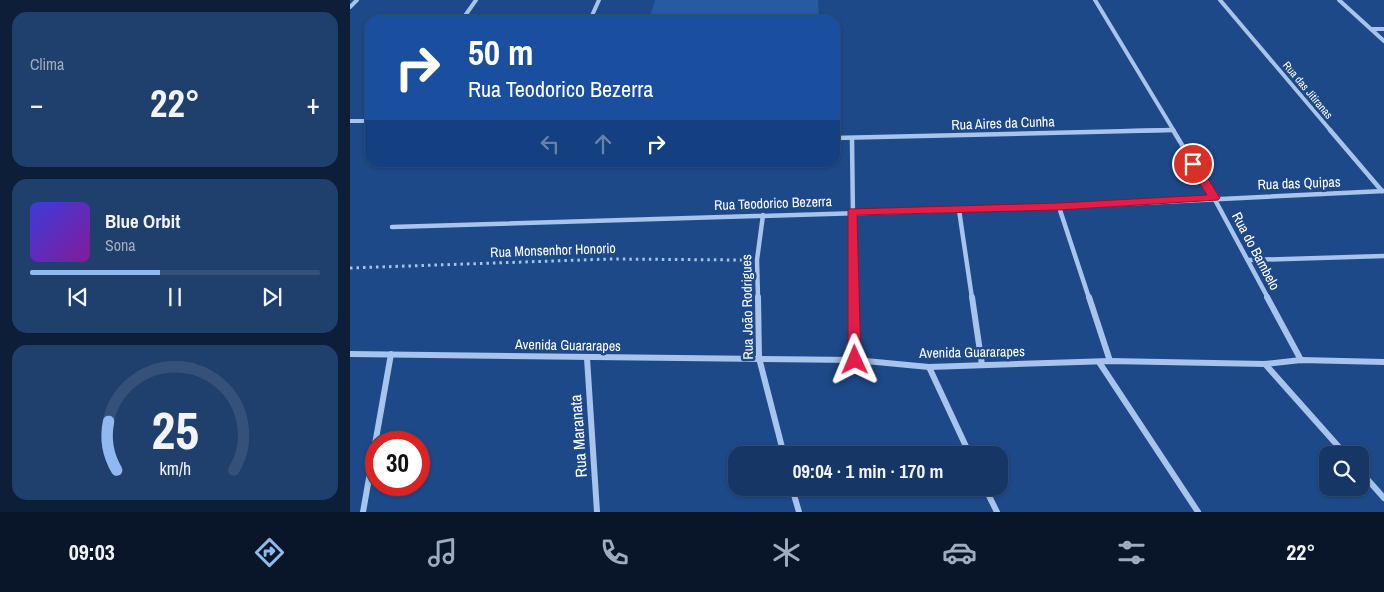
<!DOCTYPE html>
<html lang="pt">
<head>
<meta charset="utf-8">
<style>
  :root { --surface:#163766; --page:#1f3f6c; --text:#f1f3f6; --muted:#9eacbf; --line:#35517a; --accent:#90b9f0 }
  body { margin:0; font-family:"Archivo Narrow",sans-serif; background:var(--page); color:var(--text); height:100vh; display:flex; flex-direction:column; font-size:19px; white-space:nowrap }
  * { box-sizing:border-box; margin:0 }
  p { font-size:16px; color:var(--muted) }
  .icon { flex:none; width:28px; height:28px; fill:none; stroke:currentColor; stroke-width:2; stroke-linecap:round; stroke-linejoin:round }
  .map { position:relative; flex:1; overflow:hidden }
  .sheet { display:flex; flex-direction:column; gap:12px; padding:12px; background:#0c1e38; width:350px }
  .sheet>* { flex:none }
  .top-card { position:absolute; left:15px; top:15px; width:475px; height:152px; border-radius:15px; box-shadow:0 1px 4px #0004,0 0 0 1px var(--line); background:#1a4fa0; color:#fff; overflow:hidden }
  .tools { position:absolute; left:969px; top:446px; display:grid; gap:10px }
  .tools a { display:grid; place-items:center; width:50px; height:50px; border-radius:10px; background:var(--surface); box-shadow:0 1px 4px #0004,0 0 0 1px var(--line); font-size:25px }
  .speed { position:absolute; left:15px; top:431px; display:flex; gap:10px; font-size:25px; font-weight:700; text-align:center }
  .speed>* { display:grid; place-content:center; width:65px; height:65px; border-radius:50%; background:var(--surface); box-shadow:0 1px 4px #0004,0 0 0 1px var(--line); line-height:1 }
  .speed .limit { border:8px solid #d22; background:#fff; color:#111 }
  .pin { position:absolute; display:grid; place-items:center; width:42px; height:42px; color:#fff; margin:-21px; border:2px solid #fff; border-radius:50%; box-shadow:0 1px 5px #0007 }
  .me { position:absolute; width:55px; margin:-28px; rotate:359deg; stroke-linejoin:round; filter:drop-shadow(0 0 4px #0008) }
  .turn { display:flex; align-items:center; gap:18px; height:105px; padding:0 20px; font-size:22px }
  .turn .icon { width:65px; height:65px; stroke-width:2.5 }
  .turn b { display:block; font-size:35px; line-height:42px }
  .lanes { display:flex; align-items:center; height:48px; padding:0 20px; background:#0003; justify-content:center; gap:25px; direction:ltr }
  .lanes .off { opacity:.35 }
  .big { font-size:38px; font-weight:800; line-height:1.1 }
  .sheet .tile { flex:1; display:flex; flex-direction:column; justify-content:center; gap:8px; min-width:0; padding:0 18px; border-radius:15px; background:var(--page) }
  .sheet .dial { align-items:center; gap:0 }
  .dial svg { height:130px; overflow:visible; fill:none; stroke:var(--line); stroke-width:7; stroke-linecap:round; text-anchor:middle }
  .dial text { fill:var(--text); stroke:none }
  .song { display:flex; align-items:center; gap:15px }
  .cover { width:60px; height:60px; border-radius:8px; background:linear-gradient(135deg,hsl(240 70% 55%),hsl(290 70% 35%)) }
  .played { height:5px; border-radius:2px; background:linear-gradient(90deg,var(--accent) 45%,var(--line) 45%) }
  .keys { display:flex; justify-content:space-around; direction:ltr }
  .heat { display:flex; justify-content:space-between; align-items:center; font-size:28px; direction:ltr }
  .trip { position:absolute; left:378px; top:446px; width:280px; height:50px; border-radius:15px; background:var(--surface); box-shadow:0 1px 4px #0004,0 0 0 1px var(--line); font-weight:800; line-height:50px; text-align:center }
  .dock { display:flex; height:80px; justify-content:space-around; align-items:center; background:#091629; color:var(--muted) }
  .dock .icon { width:35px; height:35px }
  .dock .on { color:var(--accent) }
  .dock b { font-size:22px; color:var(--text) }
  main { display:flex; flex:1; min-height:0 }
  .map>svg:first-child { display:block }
</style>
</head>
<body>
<main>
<section class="sheet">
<div class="tile"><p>Clima</p>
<div class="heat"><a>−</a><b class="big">22°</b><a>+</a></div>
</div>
<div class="tile">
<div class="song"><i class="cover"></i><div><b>Blue Orbit</b><p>Sona</p></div></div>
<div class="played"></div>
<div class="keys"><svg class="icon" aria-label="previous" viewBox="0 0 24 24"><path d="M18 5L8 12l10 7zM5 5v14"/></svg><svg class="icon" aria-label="pause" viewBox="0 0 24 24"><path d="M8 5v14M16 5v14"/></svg><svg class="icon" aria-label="next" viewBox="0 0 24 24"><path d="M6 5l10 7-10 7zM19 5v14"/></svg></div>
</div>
<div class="tile dial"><svg viewBox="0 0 100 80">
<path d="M14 69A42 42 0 1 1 86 69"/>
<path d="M14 69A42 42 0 0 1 9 39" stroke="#90b9f0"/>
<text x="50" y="56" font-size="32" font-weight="700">25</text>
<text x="50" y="72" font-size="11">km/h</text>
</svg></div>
</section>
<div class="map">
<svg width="1034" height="512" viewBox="0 0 1034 512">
  <rect width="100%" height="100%" fill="#1d4988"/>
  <polygon fill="#265ba1" points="305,0 468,0 469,20 299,20"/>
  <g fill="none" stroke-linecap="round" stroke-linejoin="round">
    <polyline stroke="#a6c4ec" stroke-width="3" stroke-dasharray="2.5 4" stroke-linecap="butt" points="0,268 260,259 393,260"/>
    <g stroke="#a6c4ec" stroke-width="4">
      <polyline points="745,0 824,131"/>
      <polyline points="870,0 981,131"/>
      <polyline points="989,0 1034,41"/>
      <polyline points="0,7 7,0"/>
      <polyline points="112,20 126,0"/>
      <polyline points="240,20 249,0"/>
      <polyline points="1021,29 1034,29"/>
      <polyline points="0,121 20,121"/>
      <polyline points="774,131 822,130"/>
    </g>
    <g stroke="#a6c4ec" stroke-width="4.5">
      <polyline points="823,130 864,198 918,298"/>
      <polyline points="980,130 1032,191"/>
      <polyline points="485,138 822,130"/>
      <polyline points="502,139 504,298"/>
      <polyline points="709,207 739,298"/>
      <polyline points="609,210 622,298"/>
      <polyline points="42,227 709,207 1034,191"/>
      <polyline points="899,260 1034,256"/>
      <polyline points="408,298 407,260 413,215"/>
    </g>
    <g stroke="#a6c4ec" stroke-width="6">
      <polyline points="408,297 409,358 434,455"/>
      <polyline points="504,297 505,360"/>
      <polyline points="622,297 632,365"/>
      <polyline points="739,297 760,361"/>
      <polyline points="917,297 951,360"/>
      <polyline points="0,354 505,360 579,367 760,361 915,364 951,360 1034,362"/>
      <polyline points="237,358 247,512"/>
      <polyline points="749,362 848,512"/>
      <polyline points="915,364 996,455"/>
      <polyline points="579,367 620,455"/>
      <polyline points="1010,471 1034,498"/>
      <polyline points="442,488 449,512"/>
      <polyline points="635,488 647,512"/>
      <polyline points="13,512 41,354"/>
    </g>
  </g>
  <polygon fill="#e11d48" stroke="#92132f" points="840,161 847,161 870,198 868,200 709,210 507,215 511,360 509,363 500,363 498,360 498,209 709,203 857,195 838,164"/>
  <g text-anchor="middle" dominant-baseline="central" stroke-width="5" stroke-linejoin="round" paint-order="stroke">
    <g font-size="11" fill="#fff" stroke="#1d4988">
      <text transform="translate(958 90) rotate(50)">Rua das Jitiranas</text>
    </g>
    <g font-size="14" fill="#fff" stroke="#1d4988">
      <text transform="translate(653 123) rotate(-2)">Rua Aires da Cunha</text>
      <text transform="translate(949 183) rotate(-2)">Rua das Quipas</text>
      <text transform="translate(423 203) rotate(-2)">Rua Teodorico Bezerra</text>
      <text transform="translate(203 250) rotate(-2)">Rua Monsenhor Honorio</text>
      <text transform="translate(906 251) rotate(62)">Rua do Bambelo</text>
      <text transform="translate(397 307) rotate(-91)">Rua João Rodrigues</text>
      <text transform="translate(218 345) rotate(1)">Avenida Guararapes</text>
      <text transform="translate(622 352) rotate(-1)">Avenida Guararapes</text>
    </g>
    <g font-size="16" fill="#fff" stroke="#1d4988">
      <text transform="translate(228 436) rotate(-94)">Rua Maranata</text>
    </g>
  </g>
</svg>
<div class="tools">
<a><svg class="icon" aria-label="search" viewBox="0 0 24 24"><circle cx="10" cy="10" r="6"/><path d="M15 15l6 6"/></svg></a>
</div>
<div class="speed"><div class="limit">30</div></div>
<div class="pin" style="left:843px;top:164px;background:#d93025"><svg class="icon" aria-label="arrive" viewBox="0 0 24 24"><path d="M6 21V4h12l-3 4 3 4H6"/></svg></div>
<svg class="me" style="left:505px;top:360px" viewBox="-20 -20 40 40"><path d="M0-17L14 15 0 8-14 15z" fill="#e11d48" stroke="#fff" stroke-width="4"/></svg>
<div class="trip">09:04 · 1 min · 170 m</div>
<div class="top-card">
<div class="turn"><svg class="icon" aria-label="right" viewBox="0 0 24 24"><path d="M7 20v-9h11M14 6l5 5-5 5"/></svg><div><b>50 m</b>Rua Teodorico Bezerra</div></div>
<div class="lanes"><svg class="icon off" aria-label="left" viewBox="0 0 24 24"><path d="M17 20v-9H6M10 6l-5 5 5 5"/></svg><svg class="icon off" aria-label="ahead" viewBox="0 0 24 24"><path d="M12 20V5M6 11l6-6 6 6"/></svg><svg class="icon" aria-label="right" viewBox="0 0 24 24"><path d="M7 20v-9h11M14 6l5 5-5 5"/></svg></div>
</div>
</div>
</main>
<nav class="dock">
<b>09:03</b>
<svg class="icon on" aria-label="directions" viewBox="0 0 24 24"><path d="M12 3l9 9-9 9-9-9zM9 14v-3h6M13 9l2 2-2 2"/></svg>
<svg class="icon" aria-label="music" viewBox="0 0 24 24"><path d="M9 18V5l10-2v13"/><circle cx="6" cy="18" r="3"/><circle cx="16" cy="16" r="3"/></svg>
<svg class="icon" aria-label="phone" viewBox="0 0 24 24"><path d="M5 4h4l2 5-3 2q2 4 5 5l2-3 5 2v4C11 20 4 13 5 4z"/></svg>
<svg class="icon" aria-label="climate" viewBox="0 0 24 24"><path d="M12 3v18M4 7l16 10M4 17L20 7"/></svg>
<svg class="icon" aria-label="car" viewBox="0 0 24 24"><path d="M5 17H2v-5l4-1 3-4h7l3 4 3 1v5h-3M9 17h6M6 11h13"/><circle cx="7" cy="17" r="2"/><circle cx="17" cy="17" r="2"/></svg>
<svg class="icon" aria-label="filters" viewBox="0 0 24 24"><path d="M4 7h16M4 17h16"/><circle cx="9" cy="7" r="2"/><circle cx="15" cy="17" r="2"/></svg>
<b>22°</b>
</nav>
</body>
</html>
